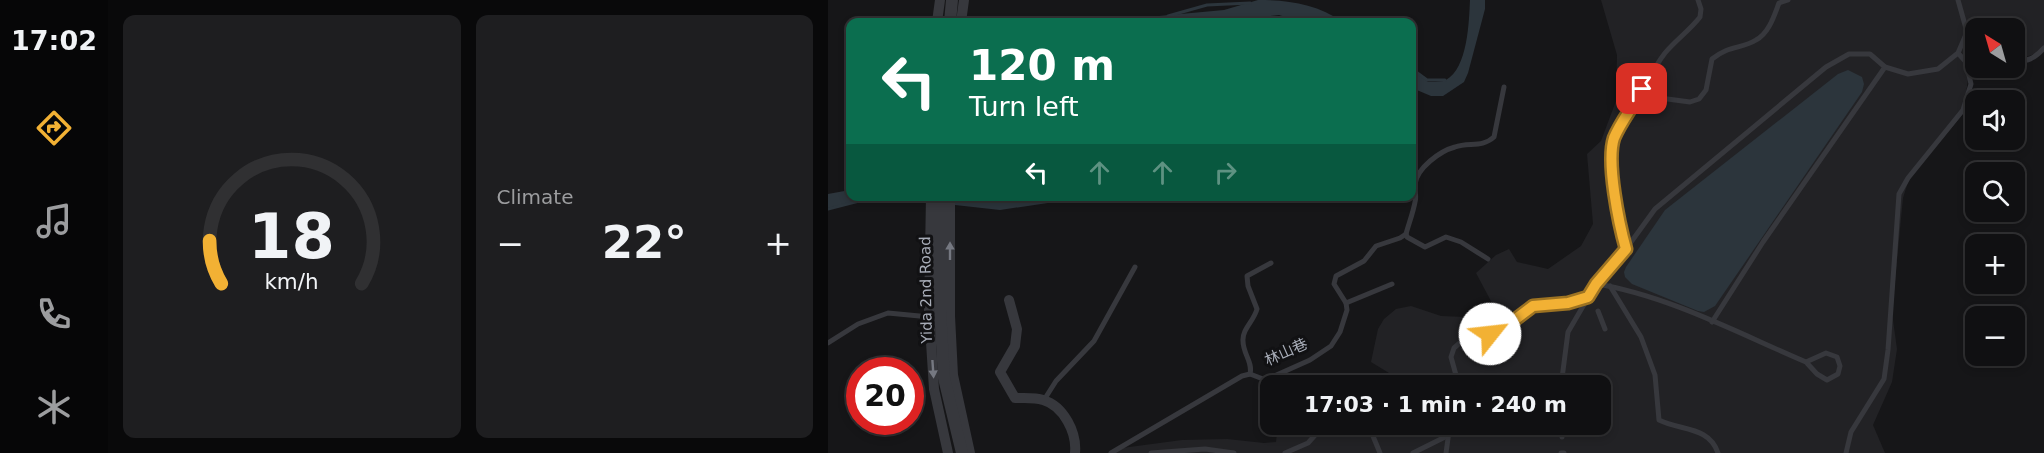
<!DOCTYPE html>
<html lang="en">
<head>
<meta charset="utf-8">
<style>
  :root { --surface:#101012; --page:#1e1e20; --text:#f1f3f6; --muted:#9c9d9f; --line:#303032; --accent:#f2b134 }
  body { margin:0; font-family:"DejaVu Sans","Noto Sans TC",sans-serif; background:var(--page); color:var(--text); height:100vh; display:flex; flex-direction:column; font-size:22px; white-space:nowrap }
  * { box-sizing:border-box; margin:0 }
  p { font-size:20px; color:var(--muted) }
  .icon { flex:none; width:33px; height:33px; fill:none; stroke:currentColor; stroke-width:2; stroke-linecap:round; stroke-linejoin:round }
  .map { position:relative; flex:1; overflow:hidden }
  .sheet { display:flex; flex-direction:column; gap:15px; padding:15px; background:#09090a; width:720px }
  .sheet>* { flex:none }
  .guide { position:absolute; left:18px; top:18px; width:570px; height:183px; border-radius:12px; box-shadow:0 3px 9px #0003,0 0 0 2px var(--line); background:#0b6e4f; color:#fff; overflow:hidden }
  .needle { width:39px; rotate:323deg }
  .controls { position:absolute; left:1137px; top:18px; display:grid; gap:12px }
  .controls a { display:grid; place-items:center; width:60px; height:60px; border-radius:12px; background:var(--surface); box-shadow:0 3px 9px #0003,0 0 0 2px var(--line); font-size:30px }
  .speed { position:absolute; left:18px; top:357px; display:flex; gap:12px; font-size:30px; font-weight:700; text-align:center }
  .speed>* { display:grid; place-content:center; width:78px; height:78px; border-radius:50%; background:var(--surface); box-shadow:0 3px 9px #0003,0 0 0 2px var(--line); line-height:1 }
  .speed .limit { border:9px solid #d22; background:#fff; color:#111 }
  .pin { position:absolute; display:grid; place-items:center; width:51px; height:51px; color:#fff; margin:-26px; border-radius:12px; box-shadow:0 3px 9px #0006 }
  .me { position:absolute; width:66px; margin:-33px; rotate:61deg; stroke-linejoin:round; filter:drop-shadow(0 0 4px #0008) }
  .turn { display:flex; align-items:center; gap:21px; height:126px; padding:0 24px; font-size:27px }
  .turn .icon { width:78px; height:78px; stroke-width:2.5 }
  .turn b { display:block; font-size:42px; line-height:51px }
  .lanes { display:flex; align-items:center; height:57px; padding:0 24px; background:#0003; justify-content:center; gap:30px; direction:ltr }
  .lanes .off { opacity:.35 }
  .big { font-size:45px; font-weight:600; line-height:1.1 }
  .sheet .tile { flex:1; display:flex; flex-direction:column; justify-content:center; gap:9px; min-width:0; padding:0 21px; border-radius:12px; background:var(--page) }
  .sheet .dial { align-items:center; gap:0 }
  .dial svg { height:156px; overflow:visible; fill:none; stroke:var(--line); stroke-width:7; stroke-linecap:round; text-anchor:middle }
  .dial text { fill:var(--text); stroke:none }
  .heat { display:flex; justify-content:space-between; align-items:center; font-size:33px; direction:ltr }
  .sheet .tiles { flex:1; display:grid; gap:15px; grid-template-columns:repeat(2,1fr) }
  .trip { position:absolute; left:432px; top:375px; width:351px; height:60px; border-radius:12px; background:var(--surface); box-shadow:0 3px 9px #0003,0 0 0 2px var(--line); font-weight:600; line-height:60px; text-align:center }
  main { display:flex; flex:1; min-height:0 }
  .tab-bar { display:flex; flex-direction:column; width:108px; justify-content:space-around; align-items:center; background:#060607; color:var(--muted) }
  .tab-bar .icon { width:42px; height:42px }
  .tab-bar .on { color:var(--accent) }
  .tab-bar b { font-size:27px; color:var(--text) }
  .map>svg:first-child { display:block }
</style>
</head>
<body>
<main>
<nav class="tab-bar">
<b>17:02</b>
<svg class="icon on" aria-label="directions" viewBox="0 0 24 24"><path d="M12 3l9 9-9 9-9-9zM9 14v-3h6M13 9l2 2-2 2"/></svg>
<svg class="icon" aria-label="music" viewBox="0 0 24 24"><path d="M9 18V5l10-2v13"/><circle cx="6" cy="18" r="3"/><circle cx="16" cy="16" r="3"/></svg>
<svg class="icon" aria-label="phone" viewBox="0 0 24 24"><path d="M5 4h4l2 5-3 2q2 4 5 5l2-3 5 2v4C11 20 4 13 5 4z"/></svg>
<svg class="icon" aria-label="climate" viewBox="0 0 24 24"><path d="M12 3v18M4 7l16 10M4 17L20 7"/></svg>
</nav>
<section class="sheet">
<div class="tiles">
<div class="tile dial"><svg viewBox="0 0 100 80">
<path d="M14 69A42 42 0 1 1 86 69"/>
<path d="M14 69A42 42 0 0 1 8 47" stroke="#f2b134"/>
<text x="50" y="56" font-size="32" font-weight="700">18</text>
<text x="50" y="72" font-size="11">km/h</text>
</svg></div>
<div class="tile"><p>Climate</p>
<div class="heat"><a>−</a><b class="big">22°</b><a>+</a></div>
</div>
</div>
</section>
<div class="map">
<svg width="1216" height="453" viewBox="0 0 1216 453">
  <rect width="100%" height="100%" fill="#161618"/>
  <polygon fill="#222225" points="773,0 1216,0 1216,49 1210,53 1194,58 1187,57 1186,28 1148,28 1147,51 1144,51 1135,114 1081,179 1075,198 1064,313 1069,349 1064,382 1045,425 1057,453 286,453 294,448 354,440 399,439 436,443 448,442 450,425 772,424 772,386 558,385 561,373 543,362 550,329 556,319 568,309 583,306 613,316 637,317 664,303 648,273 668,255 681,249 689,262 720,269 753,246 765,224 759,154 773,141 788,101 789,55"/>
  <g fill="#2c353c">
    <path d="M430 0C461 0 489 4 515 22H474L451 15 386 22H311L331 16 396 10Z"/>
    <path d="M642 0H657V9L640 73 636 82 615 96H603L584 88V70L600 82C605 82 614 82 618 80 640 68 641 21 642 0Z"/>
    <polygon points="1020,70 1034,77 1036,84 1034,92 887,306 876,312 870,311 804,284 797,277 796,272 798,267 837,210 1010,74"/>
    <polygon points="22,190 22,196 72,197 31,201 0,208 0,194"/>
    <polygon points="98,197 260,197 172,210 127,205"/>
  </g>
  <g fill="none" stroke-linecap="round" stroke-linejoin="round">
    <g stroke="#2c353c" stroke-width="3">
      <polyline points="340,16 379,5 422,3"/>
      <polyline points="584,69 599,80 617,80"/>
      <polyline points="0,209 35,200"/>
    </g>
    <g stroke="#37383d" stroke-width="5">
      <path d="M1186 61C1200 62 1207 58 1216 48"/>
      <polyline points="1138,62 1148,60"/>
      <path d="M804 112 832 98 862 102 871 99 878 90 884 59C901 45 914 49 928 40 941 33 946 16 951 3L960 0"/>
      <path d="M798 249C791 223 778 166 786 140 789 129 796 122 802 113 815 94 822 72 837 53 848 40 862 30 872 17L873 9 870 0"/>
      <path d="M660 259 633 242 618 237 597 247 579 237 578 234C581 223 585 213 587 202 589 196 586 190 587 184 589 168 612 151 627 147 641 142 654 148 666 137L676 87"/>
      <path d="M768 284C839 295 912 334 978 362L989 374 999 380 1010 374 1012 366 1009 357 998 353 978 362"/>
      <path d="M782 286 813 337 827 375 831 420C853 431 881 426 890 453"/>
      <polyline points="518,303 564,284"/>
      <polyline points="770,311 777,329"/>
      <polyline points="884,322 935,242 1057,67"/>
      <polyline points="0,343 30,324 60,313 102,317"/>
      <path d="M422 374C425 362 415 354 415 341 414 329 426 321 429 309L420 286 419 276 443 263"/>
      <polyline points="631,386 623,357 626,348 634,341 647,339 676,328 705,305 740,303 760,297"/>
      <polyline points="733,386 740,332 768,284 798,249 827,209 998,67 1021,54 1042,54 1057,67 1080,74 1110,69 1130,53 1139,32 1130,0"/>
      <polyline points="216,400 228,381 266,341 307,267"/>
      <polyline points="540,424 552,453"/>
      <polyline points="734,424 734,437"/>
      <polyline points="283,453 414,376 422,374 435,379 444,377 482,360 503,346 512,332 519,310 518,303 506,284 508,276 536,261 548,246 572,238 578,234"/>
      <polyline points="323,453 377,449 406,453"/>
      <polyline points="457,453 480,443 497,424"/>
      <polyline points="585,453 619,436"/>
      <polyline points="618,453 622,424"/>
      <polyline points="733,453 736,453"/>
      <polyline points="1018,453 1023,432 1056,379 1060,350 1071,194 1080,178 1135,110 1143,84 1138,62 1130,53"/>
    </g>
    <g stroke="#37383d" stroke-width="10">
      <polyline points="109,22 112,0"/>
      <polyline points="133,22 136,0"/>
      <polyline points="103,196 101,311 106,389 120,453"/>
      <polyline points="122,196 122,316 125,375 142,453"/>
      <path d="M181 300 189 329 187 346 172 372 187 398C195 398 207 397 215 400 236 406 249 433 247 453"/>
    </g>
    <g stroke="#37383d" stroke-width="12">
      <polyline points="122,22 124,0"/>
      <polyline points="112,196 112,309 116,378 134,453"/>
    </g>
  </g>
  <defs><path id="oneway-solid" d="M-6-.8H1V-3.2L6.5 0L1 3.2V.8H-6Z" transform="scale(1.5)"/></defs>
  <g fill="#757881">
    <use href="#oneway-solid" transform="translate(122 251) rotate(-90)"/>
    <use href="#oneway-solid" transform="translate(105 369) rotate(86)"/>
  </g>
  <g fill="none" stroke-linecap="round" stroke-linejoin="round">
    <g stroke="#9d7322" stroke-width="15">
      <path id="route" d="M662 334 676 328 705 306 740 303 760 297 768 284 798 249C791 224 778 162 786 138 793 121 806 106 814 89"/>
    </g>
    <use href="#route" stroke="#f2b134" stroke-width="10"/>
  </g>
  <g text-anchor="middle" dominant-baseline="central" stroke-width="6" stroke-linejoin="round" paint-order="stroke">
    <g font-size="15" fill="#a8adb8" stroke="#111113">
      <text transform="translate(98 290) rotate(-91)">Yida 2nd Road</text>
      <text transform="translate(458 352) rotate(-24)">林山巷</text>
    </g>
  </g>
</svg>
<div class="controls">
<a><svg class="needle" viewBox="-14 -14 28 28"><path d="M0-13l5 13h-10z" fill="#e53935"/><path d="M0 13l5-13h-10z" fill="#9c9d9f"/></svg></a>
<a><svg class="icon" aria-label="sound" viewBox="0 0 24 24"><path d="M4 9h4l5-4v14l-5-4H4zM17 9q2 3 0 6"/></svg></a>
<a><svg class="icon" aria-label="search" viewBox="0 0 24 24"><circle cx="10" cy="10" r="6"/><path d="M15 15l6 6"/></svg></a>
<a>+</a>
<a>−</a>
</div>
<div class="speed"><div class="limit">20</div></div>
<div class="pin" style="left:814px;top:89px;background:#d93025"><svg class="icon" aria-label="arrive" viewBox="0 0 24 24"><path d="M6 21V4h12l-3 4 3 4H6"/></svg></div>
<svg class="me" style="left:662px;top:334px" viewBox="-20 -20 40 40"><circle r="19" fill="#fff"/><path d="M0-13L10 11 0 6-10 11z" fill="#f2b134"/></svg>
<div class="trip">17:03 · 1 min · 240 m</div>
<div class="guide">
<div class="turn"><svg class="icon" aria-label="left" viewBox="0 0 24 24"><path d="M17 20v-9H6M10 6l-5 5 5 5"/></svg><div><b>120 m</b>Turn left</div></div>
<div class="lanes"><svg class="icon" aria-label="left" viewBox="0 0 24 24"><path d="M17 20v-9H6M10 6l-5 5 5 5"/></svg><svg class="icon off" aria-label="ahead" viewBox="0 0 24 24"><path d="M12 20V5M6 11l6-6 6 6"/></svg><svg class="icon off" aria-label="ahead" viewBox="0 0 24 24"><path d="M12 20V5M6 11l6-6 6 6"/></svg><svg class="icon off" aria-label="right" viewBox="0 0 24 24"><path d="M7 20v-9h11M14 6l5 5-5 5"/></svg></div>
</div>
</div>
</main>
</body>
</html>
